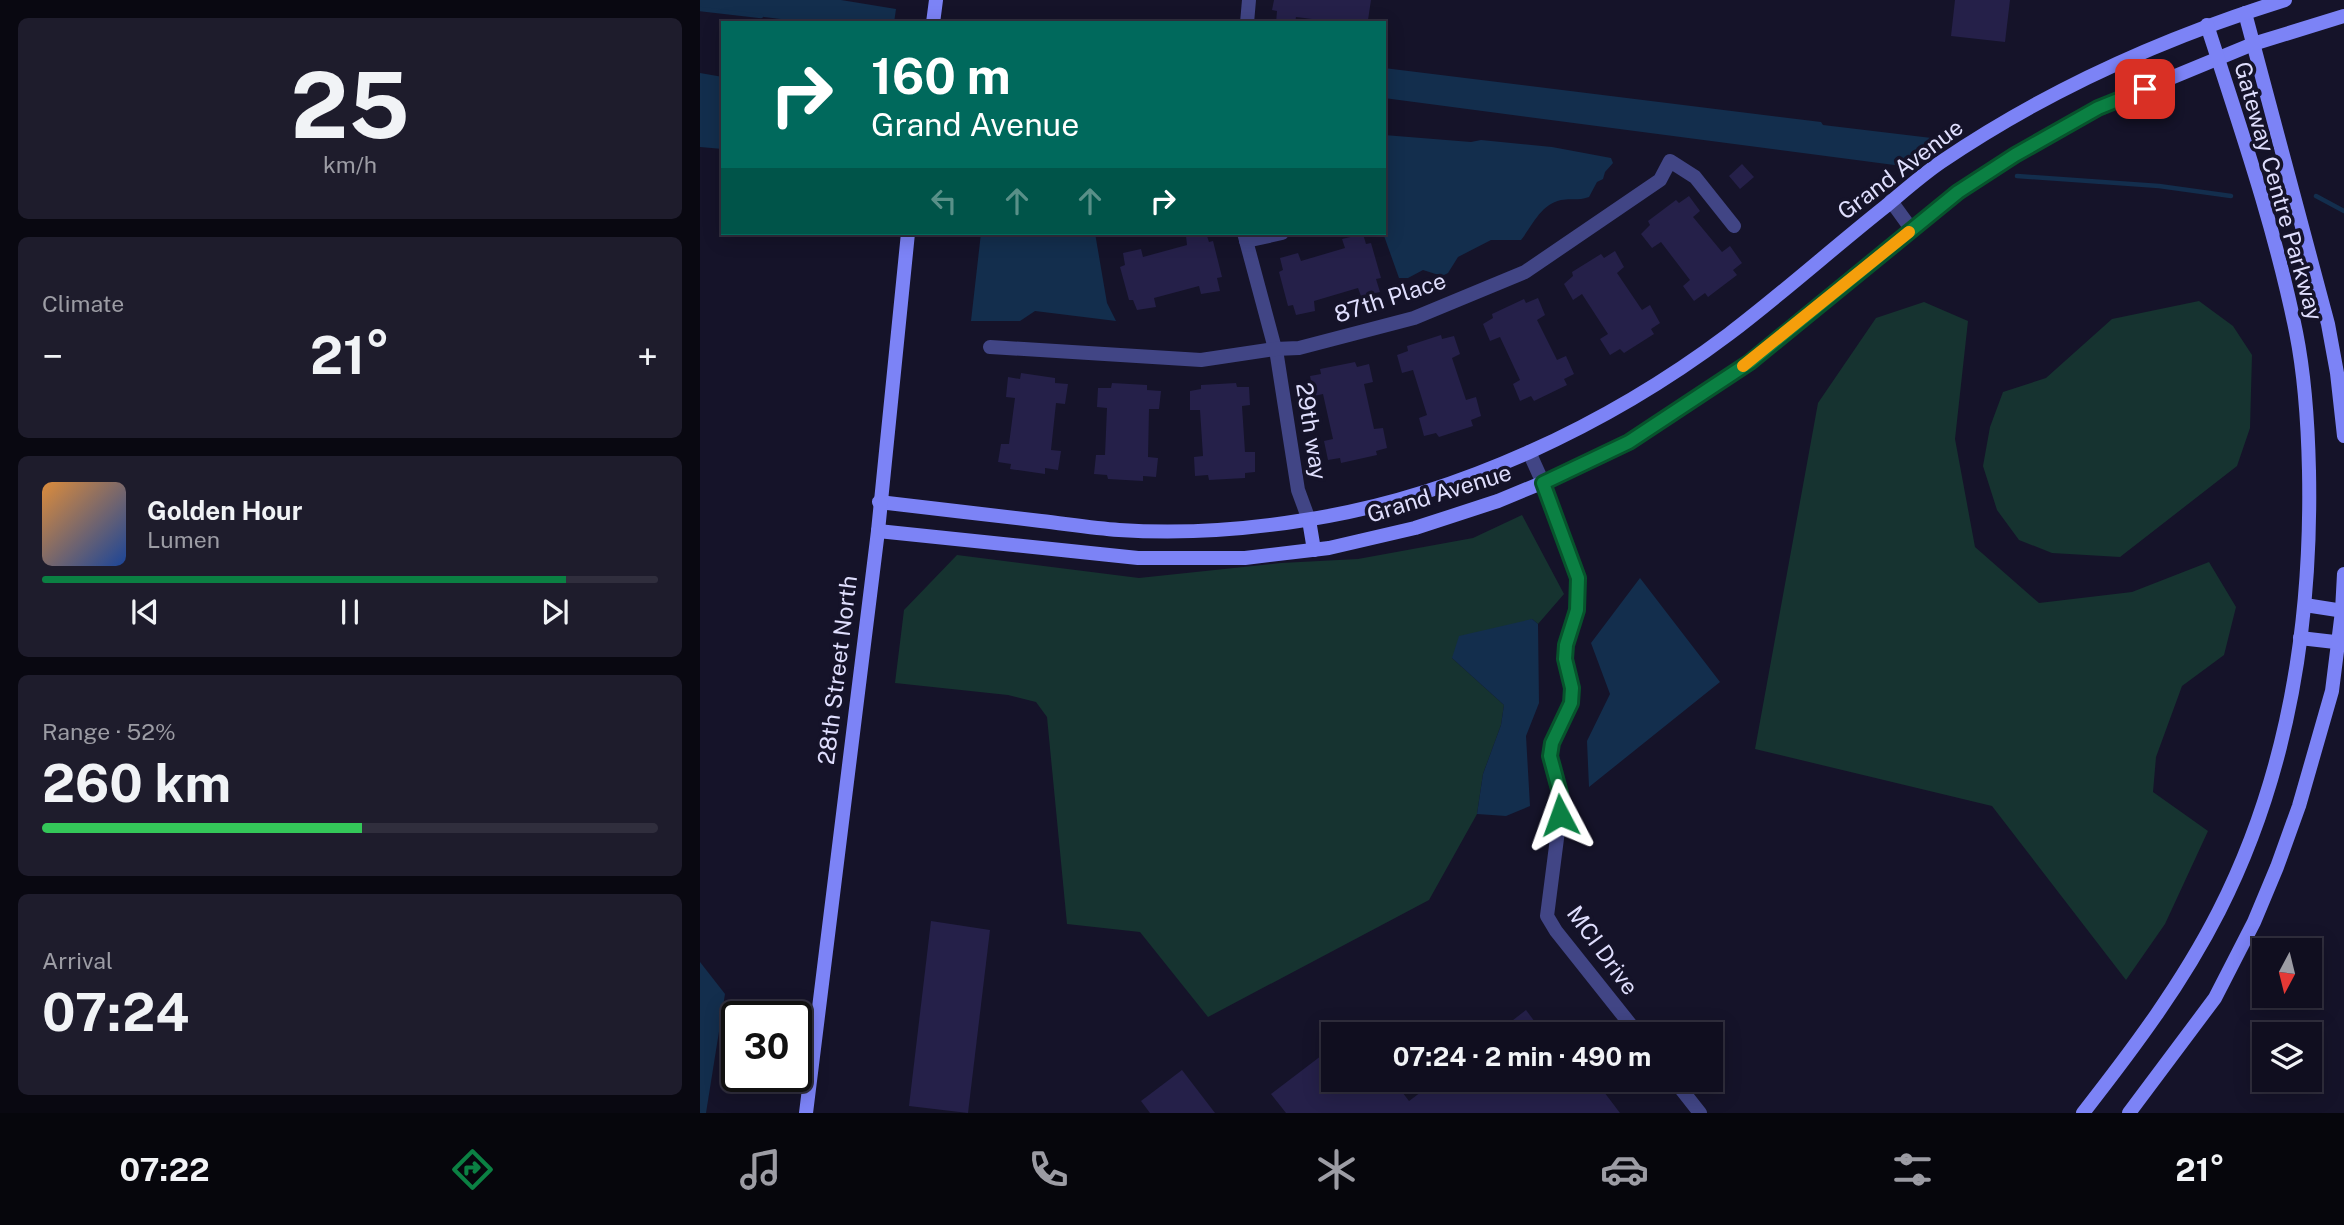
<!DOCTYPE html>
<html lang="en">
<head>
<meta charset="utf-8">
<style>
  :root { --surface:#100e1f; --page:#1e1c2c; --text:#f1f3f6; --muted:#9c9ca4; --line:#302e3d; --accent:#0b8043 }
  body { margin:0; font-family:"Public Sans",sans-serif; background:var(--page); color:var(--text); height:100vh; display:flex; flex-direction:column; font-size:26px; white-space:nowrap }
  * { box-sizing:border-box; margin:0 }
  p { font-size:23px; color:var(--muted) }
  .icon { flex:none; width:38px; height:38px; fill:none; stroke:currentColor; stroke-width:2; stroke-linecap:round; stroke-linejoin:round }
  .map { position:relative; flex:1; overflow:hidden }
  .drawer { display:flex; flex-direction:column; gap:18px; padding:18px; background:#090811; width:700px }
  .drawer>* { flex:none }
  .top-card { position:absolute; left:21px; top:21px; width:665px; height:214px; border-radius:0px; box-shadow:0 4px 18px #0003,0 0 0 2px var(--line); background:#00695c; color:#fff; overflow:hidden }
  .needle { width:46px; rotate:187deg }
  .tools { position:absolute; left:1552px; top:938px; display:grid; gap:14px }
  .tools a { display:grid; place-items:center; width:70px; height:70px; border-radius:0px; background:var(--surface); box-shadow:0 4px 18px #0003,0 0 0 2px var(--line); font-size:35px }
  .speed { position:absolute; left:21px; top:1001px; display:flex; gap:14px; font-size:35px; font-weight:700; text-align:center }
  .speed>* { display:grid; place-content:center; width:91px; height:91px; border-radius:50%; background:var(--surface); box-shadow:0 4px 18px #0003,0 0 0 2px var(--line); line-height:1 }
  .speed .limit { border:4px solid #111; border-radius:10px; background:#fff; color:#111 }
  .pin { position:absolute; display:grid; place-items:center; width:60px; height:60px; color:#fff; margin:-30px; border-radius:14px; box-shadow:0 4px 10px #0006 }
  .me { position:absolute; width:77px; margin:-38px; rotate:356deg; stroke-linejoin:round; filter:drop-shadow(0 0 5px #0008) }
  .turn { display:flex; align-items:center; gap:24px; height:147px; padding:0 35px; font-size:32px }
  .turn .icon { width:91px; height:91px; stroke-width:2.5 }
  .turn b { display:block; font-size:49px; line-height:60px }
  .lanes { display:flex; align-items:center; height:66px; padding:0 35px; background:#0003; justify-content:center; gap:35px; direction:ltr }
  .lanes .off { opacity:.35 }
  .big { font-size:52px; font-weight:700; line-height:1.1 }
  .drawer .tile { flex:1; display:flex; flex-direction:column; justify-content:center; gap:10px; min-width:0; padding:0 24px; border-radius:10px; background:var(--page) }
  .drawer .dial { align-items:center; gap:0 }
  .dial b { font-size:91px; line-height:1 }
  .song { display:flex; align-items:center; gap:21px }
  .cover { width:84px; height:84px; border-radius:10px; background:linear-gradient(135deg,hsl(30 70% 55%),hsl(220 70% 35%)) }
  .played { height:7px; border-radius:4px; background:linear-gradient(90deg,var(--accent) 85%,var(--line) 85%) }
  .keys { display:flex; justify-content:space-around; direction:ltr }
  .heat { display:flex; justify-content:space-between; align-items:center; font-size:38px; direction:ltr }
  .charge { height:10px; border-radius:5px; background:linear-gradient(90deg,#34c759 52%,var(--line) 0) }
  .trip { position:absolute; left:621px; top:1022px; width:402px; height:70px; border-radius:0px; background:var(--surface); box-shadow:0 4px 18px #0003,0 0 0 2px var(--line); font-weight:700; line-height:70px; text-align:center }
  .menu { display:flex; height:112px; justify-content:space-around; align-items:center; background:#06060c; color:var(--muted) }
  .menu .icon { width:49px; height:49px }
  .menu .current { color:var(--accent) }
  .menu b { font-size:32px; color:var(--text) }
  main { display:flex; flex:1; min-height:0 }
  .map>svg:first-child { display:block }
</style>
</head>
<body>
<main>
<section class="drawer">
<div class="tile dial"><b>25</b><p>km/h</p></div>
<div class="tile"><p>Climate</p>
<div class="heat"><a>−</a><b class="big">21°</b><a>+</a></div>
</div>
<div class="tile">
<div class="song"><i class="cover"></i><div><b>Golden Hour</b><p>Lumen</p></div></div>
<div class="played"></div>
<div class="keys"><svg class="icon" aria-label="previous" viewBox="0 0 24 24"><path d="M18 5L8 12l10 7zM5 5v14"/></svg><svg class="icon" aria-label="pause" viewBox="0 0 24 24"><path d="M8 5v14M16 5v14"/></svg><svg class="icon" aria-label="next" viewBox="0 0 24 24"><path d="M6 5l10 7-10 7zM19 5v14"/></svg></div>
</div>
<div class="tile"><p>Range · 52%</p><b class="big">260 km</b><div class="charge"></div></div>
<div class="tile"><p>Arrival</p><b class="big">07:24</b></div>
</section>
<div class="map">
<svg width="1644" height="1113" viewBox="0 0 1644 1113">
  <rect width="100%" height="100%" fill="#151329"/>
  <g fill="#163330">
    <polygon points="1499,301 1533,326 1552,355 1550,428 1537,466 1420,557 1352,553 1319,540 1297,510 1283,466 1290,427 1303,392 1346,378 1412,319"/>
    <polygon points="1224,302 1268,321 1255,439 1275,547 1339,603 1432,592 1509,562 1536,607 1524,655 1482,686 1456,757 1453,792 1508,831 1465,924 1426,980 1292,806 1055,749 1118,403 1176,318"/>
    <polygon points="822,515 864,594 838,624 832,619 752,658 804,705 801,725 783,774 777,814 729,900 508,1017 440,932 367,924 347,717 336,702 308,695 195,683 204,610 257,555 439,578 581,563 658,559 773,538"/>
  </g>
  <g fill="#132e4d">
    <polygon points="0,0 141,0 196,9 194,23 113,23 0,9"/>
    <polygon points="684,68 1121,122 1123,125 1240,139 1202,166 684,98"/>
    <polygon points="0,73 23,77 23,149 0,147"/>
    <path d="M684 135 771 142 781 140 852 147 911 158 913 163 905 172 903 179 897 182 889 197C877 201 871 198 861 200 840 205 833 225 821 240H791L758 257 748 273 742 276 723 270 708 278H699L683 233Z"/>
    <polygon points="281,233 395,233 407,303 416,321 335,311 320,321 271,321"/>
    <polygon points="940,578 1020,682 889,787 887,741 910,694 891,643"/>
    <polygon points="832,619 838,624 839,703 826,736 830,806 806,816 777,814 783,774 801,725 804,705 752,658 759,636"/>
    <polygon points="0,962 25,994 6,1113 0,1113"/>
  </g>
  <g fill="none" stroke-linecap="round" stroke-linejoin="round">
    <g stroke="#132e4d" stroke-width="4.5">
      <polyline points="0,9 61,16"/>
      <polyline points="1317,176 1459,186 1531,196"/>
      <polyline points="1616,196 1644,211"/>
    </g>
  </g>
  <g fill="#252049">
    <polygon points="574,0 671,0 668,20 664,20 663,23 643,23 596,17 595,23 576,23 577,11 572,10"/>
    <polygon points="1255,0 1310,0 1305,42 1251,36"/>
    <polygon points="1042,164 1054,177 1040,189 1029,176"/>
    <polygon points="989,196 1000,211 993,217 1022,252 1030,246 1042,263 1033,270 1037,275 1008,297 1005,293 994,301 983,286 990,280 961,242 952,248 941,234 950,225 948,221 976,200 979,203"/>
    <polygon points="506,233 509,242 513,241 522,277 517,278 520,291 501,294 499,286 454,298 456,307 437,310 433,300 429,300 420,267 425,265 423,253 441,249 443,257 487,245 486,236"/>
    <polygon points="663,234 666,244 671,243 681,278 676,279 680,292 661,296 658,288 614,301 615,311 596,315 593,305 588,306 579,272 583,270 580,258 598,253 601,261 645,248 642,239"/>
    <polygon points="915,251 924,267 917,273 942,310 950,305 960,323 951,329 954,334 924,353 920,349 910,355 900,339 908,334 882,294 873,300 864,284 873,276 872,272 901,254 904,258"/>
    <polygon points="838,298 845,315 837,320 857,360 866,356 874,374 864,379 867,385 834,401 831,396 820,401 813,384 820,380 800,337 790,341 783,324 793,318 792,314 824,299 826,303"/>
    <polygon points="741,335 742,339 754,336 760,354 752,358 766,400 776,397 781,416 771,420 773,426 739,437 736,433 724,436 719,418 727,415 713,370 702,373 697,355 708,351 707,346"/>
    <polygon points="655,362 657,367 669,364 673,382 664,384 674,429 683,428 687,448 676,451 677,455 641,463 640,458 628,460 624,441 633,439 623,394 614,396 610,376 621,374 620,369"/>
    <polygon points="321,373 355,378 355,383 368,384 365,404 356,403 351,450 361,451 358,470 345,468 345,474 310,469 311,464 298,462 301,444 309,444 315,398 306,397 308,377 320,379"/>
    <polygon points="412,383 447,385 447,390 461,391 459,409 449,409 448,457 458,458 456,477 443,476 443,481 408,479 407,475 394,474 396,455 405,455 407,408 397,407 398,388 411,388"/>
    <polygon points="536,383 537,387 549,387 550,405 542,406 545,452 555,452 555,472 545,473 545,478 509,480 508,475 495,476 494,457 503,456 500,410 490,410 490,391 501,389 501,385"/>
    <polygon points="231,921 290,930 268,1113 209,1106"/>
    <polygon points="826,1010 844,1034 795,1034"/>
    <polygon points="634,1046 634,1080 693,1080 709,1101 737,1080 895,1080 920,1113 586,1113 571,1094"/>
    <polygon points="482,1070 515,1113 450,1113 441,1101"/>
  </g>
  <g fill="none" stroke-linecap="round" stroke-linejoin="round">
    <g stroke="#414585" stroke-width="14">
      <polyline points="547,23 549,0"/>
      <polyline points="1191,201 1212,230"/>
      <polyline points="544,233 577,356 598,490 609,520"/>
      <polyline points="546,241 582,233"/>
      <polyline points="290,347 501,360 575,349 599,348 714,318 825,272 960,180 970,161 995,177 1034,226"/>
      <polyline points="829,452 843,483 878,578 877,610 866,645 865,659 872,688 871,703 852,743 850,756 860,793 860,815 847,916 856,931 938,1034"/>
      <polyline points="974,1080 1000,1113"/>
    </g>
    <g stroke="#7c83f6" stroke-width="14">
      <polyline points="1545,13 1628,324 1637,373 1644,436"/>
      <polyline points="233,23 236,0"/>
      <path d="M179 502C233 508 287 515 341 521 367 524 393 528 419 530 481 534 544 530 605 520 756 497 908 425 1029 334 1083 293 1133 248 1186 206 1204 191 1222 175 1241 162 1347 90 1463 38 1585 0"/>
      <polyline points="609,520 614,550"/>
      <polyline points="178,531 438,558 545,558 629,548 715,528 798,501 861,475 929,442 990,403 1050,361 1258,193 1315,155 1398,108 1553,44 1644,16"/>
      <polyline points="1605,605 1644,611"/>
      <polyline points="1600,638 1644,643"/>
      <polyline points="106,1113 178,531 208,233"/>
      <path d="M1383 1113C1433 1049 1482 984 1519 911 1588 775 1612 622 1609 471 1608 425 1605 377 1596 332 1575 228 1540 127 1507 25"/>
      <polyline points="1429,1113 1515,998 1554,922 1577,867 1599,806 1632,691 1642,611 1644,574"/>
    </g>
  </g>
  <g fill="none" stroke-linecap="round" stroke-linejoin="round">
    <g stroke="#07532c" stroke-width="18">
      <polyline id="route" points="860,815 860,793 850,756 852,743 871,703 872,688 865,659 866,645 877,610 878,578 843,483 929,442 1050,362 1258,192 1315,155 1398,108 1445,89"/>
    </g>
    <use href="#route" stroke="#0b8043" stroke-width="12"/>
    <polyline stroke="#f59e0b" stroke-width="12" points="1043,366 1209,232"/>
  </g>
  <g text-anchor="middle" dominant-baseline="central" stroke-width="7" stroke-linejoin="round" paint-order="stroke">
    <g font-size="23" fill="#dfdefd" stroke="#151329">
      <text transform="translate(1200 169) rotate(-37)">Grand Avenue</text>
      <text transform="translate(1579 191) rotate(74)">Gateway Centre Parkway</text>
      <text transform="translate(690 297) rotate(-18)">87th Place</text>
      <text transform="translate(612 431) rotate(81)">29th way</text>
      <text transform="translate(739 493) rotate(-17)">Grand Avenue</text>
      <text transform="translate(137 670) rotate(-83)">28th Street North</text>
      <text transform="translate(903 950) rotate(54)">MCI Drive</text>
    </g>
  </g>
</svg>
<div class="tools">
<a><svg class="needle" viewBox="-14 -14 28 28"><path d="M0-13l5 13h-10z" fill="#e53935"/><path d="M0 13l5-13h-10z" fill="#9c9ca4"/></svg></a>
<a><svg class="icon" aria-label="layers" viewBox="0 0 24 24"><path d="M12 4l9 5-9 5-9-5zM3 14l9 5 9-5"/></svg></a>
</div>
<div class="speed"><div class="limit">30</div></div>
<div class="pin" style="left:1445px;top:89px;background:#d93025"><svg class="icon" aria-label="arrive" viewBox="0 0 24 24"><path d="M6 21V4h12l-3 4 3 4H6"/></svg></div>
<svg class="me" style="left:860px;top:815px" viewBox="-20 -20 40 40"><path d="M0-17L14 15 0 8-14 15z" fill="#0b8043" stroke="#fff" stroke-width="4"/></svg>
<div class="trip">07:24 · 2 min · 490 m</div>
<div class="top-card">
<div class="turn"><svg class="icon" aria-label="right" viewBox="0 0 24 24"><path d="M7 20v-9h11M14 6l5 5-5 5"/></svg><div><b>160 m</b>Grand Avenue</div></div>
<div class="lanes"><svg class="icon off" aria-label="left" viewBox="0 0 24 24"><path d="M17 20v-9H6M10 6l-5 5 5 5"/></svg><svg class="icon off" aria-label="ahead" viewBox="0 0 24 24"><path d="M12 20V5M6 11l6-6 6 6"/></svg><svg class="icon off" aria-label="ahead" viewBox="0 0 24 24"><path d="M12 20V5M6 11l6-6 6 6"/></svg><svg class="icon" aria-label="right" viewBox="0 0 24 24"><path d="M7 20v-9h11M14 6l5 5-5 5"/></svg></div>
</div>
</div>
</main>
<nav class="menu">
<b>07:22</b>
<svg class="icon current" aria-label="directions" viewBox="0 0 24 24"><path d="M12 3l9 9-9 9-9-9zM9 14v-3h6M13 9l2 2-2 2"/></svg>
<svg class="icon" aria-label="music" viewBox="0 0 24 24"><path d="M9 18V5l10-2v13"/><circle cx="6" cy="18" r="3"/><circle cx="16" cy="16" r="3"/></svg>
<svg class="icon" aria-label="phone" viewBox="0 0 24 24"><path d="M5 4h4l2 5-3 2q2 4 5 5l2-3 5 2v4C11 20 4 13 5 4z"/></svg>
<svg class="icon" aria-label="climate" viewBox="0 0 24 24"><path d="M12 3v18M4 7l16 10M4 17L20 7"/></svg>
<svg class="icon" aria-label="car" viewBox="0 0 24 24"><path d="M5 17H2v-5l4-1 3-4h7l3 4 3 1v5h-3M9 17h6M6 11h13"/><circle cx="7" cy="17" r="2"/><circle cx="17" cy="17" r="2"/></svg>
<svg class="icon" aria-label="filters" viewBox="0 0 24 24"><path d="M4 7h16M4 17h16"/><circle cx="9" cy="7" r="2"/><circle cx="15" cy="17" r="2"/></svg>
<b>21°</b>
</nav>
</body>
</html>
